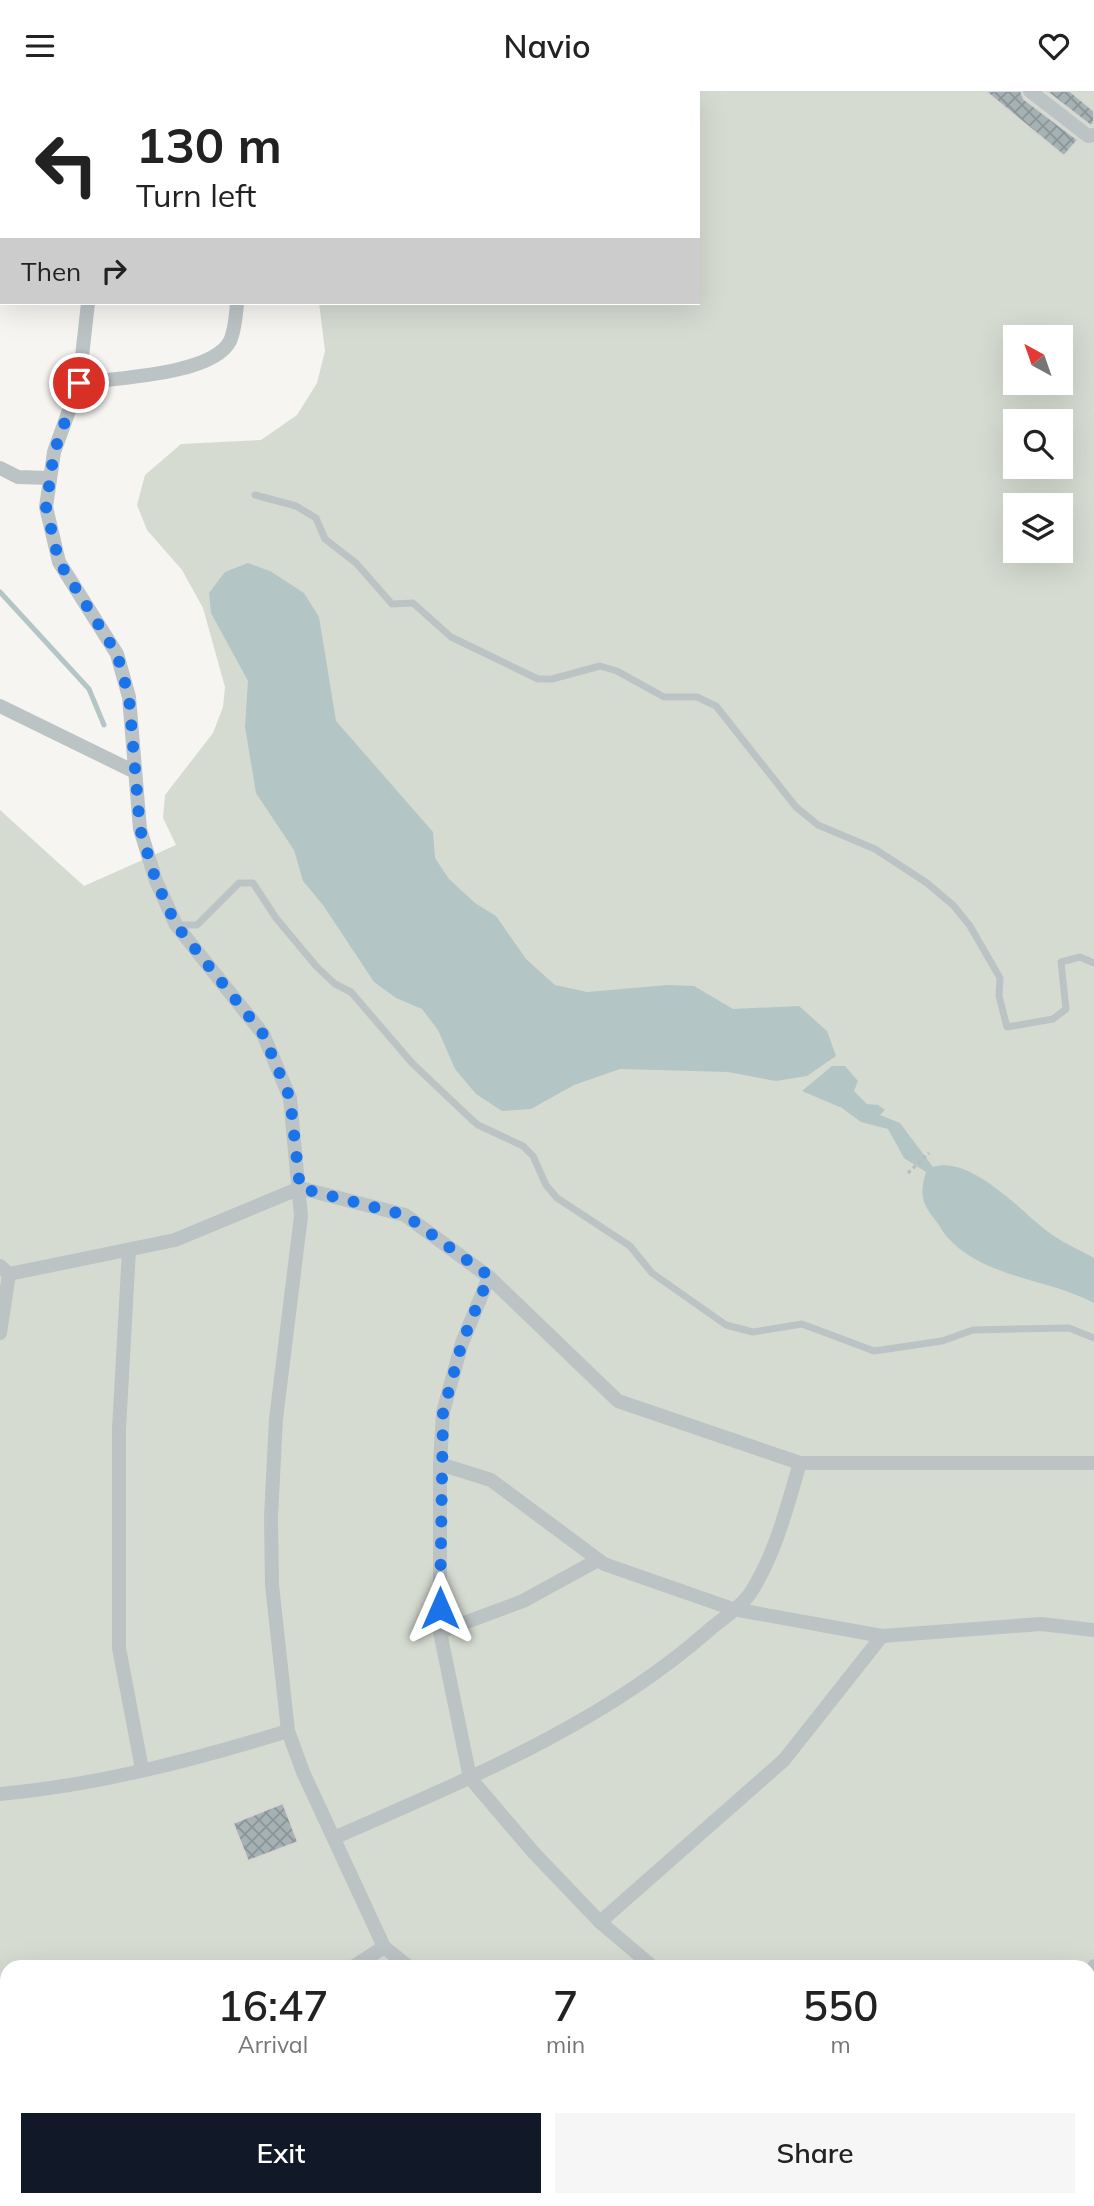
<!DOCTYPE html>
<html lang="en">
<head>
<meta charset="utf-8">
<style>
  :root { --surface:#fff; --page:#f6f6f6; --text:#222; --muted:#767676; --accent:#111827 }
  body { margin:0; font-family:Mulish,sans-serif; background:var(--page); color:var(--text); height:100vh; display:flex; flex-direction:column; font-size:26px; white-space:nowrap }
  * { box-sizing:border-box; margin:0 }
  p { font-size:23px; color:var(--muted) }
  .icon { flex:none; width:38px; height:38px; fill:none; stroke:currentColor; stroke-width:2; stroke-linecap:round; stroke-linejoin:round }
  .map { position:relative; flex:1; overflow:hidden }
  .details { position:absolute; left:0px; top:1869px; width:1096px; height:247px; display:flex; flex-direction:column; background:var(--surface); border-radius:21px 21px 0 0; box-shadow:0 7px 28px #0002 }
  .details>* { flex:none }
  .top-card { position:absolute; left:0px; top:0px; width:700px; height:214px; box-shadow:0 7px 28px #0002; background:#fff; color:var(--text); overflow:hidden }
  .needle { width:46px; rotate:320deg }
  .fabs { position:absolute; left:1003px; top:234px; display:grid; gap:14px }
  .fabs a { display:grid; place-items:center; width:70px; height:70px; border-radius:0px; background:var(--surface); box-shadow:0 7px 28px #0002; font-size:35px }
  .pin { position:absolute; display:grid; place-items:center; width:60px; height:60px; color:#fff; margin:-30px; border:4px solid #fff; border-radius:50%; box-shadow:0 2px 7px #0007 }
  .me { position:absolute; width:77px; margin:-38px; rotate:0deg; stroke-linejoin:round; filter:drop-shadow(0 0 5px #0008) }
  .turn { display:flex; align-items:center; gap:24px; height:147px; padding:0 21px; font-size:32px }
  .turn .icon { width:91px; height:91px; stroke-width:2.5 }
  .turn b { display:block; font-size:49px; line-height:60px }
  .then { display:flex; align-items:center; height:66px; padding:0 21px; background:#0003; gap:14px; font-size:26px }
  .eta { display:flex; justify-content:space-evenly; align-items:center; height:119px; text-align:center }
  .eta b { font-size:42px; font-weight:600; line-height:49px }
  .primary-button { display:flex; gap:14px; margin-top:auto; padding:14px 21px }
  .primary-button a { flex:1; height:80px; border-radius:0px; background:var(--accent); color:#fff; font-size:28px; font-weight:600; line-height:80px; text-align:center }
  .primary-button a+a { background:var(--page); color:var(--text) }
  header { display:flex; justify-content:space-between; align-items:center; height:91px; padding:0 21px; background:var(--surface); font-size:32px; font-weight:600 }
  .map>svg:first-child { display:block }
  .green { fill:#d6dbd1; fill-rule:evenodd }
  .water { fill:#b3c5c5 }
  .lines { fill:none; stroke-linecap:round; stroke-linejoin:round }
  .stream { stroke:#b3c5c5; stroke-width:5 }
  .building { fill:url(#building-cross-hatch); stroke:#d7d6d4; stroke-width:2 }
  .path { stroke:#b8bdbe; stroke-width:3.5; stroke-dasharray:3.5 3.5; stroke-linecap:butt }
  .service { stroke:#bcc3c5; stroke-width:7 }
  .minor { stroke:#bcc3c5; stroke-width:14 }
  .route { stroke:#1a73e8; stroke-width:12; stroke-dasharray:0 21.6 }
</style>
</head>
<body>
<header><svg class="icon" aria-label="menu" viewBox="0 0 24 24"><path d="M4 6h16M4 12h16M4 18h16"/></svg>Navio<svg class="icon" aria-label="heart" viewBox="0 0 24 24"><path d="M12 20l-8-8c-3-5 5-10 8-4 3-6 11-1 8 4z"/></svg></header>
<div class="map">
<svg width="1094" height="2115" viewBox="0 0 1094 2115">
  <defs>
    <pattern id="building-cross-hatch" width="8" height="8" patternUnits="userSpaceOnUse" patternTransform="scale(1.75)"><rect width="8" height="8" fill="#a5b1b3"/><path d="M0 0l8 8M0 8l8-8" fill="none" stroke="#8a9597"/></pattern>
  </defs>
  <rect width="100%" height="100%" fill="#f6f5f2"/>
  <path class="green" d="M 295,0 L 1094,0 L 1094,2115 L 0,2115 L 0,719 L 84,795 L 176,754 L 163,727 L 165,704 L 213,642 L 223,616 L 225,596 L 203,517 L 182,479 L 147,439 L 137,414 L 145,384 L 181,353 L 261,349 L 297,324 L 317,292 L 325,260 L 319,212 L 698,212 L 698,2 ZM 1015,247 L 1060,247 L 1060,292 L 1015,292 ZM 1015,331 L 1060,331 L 1060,376 L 1015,376 ZM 1015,415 L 1060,415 L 1060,460 L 1015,460 ZM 7,1876 L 1088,1876 L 1088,2109 L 7,2109 Z"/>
  <g class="water">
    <path d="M 248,472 L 270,480 L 304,502 L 319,526 L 336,630 L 433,741 L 435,767 L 449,788 L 475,812 L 496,825 L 526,868 L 555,894 L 587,901 L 668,894 L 694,895 L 733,918 L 799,915 L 827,940 L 836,965 L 807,985 L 776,990 L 728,981 L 620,978 L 574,994 L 531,1018 L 502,1020 L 476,1003 L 455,978 L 438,939 L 422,918 L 396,907 L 374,891 L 323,814 L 303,790 L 294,759 L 256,702 L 245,636 L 248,590 L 211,522 L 209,502 L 225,481 Z"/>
    <path d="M 832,975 L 845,975 L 858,990 L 854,1000 L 867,1013 L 878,1014 L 885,1019 L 880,1024 L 900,1032 L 933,1076 C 970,1064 1020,1119 1047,1140 C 1061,1151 1078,1158 1094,1167 L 1094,1212 C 1048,1187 986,1188 948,1147 C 943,1142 940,1135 936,1130 C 922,1112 919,1104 926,1081 L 904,1067 L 888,1038 L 861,1031 L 842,1017 L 802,1000 Z"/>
  </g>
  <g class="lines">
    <path class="stream" d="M 0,501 L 89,598 L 104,634"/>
  </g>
  <g class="building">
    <path d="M 985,0 L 1021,0 L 1024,8 L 1078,49 L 1064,65 Z"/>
    <path d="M 1046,0 L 1070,0 L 1094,20 L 1094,31 L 1091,35 Z"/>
    <path d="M 283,1712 L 298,1751 L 248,1770 L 233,1732 Z"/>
  </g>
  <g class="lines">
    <path class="path" d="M 908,1082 L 929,1062"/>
    <g class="service">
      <path d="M 255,404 L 296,415 L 316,427 L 325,448 L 356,472 L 392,513 L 413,512 L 451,546 L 538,588 L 552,588 L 600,575 L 617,580 L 664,606 L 697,606 L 716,615 L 796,716 L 818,734 L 875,758 L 927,792 L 954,815 L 970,835 L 1000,887 L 999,905 L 1007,936 L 1053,928 L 1066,918 L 1061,871 L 1080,866 L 1094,872"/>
      <path d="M 176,834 L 197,834 L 239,792 L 253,792 L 276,827 L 316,875 L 335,893 L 351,901 L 412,972 L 470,1027 L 478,1034 L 523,1055 L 533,1065 L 546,1094 L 557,1107 L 630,1155 L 652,1182 L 726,1234 L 753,1241 L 802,1233 L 874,1260 L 942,1250 L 973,1239 L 1069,1237 L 1094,1247"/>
    </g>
    <g class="minor">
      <path d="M 41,0 L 42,2"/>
      <path d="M 197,0 L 198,2"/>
      <path d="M 1030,0 L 1088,45 L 1094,44"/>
      <path d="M 88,212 L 79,292 L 54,361 L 46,416 L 59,471 L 117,563 L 129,606 L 140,738 L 156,790 L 176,834 L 263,943 L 290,1007 L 301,1125 L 276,1328 L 271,1426 L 272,1494 L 288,1640 L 303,1681 L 384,1856 L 409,1876"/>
      <path d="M 79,292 C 114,287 213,284 230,250 C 235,239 236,224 237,212"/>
      <path d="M 0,377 L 18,386 L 50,387"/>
      <path d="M 0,615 L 135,681"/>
      <path d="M 129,1159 L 119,1338 L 119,1557 L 142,1678"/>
      <path d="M 0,1175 L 9,1183 L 175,1149 L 300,1097 L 405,1124 L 489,1186 L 618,1310 L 800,1372 L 1094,1372"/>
      <path d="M 489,1186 L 462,1252 L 443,1321 L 440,1373 L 440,1541 L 470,1687 L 534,1762 L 600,1831 L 653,1876"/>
      <path d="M 0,1242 L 9,1183"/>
      <path d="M 440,1373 L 491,1389 L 604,1473 L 733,1518 L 882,1545 L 1041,1533 L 1094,1539"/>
      <path d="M 440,1541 L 523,1510 L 598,1469"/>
      <path d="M 0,1703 C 98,1694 194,1669 288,1640"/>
      <path d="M 336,1746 C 465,1689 600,1635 708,1540 C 721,1528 742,1516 751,1501 C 776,1462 787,1415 800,1372"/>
      <path d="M 600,1831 L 784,1669 L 882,1545"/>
      <path d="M 353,1876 L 384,1856"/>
      <path d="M 1088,1889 L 1094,1875"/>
      <path d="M 0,1924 L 7,1925"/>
      <path d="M 435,2109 L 443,2115"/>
      <path d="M 707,2109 L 714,2115"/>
      <path d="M 968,2109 L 977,2115"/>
      <path d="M 997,2115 L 1000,2109"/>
    </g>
  </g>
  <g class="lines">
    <path class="route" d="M 79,292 L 54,361 L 46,416 L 59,471 L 117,563 L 129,606 L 140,738 L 156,790 L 176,834 L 263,943 L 290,1007 L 300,1097 L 405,1124 L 489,1185 L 462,1252 L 443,1321 L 440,1517"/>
  </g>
</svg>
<div class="fabs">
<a><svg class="needle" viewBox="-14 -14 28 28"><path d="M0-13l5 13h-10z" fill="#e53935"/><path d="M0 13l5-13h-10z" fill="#767676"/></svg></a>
<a><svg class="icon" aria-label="search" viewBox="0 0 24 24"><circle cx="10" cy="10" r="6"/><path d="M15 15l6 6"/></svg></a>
<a><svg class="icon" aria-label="layers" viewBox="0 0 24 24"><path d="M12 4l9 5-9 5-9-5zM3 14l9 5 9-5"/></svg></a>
</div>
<div class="pin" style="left:79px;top:292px;background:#d93025"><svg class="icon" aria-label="arrive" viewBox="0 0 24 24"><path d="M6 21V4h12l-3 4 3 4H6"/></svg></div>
<svg class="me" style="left:440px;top:1517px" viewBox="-20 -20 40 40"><path d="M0-17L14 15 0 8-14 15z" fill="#1a73e8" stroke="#fff" stroke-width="4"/></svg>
<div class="top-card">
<div class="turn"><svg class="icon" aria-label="left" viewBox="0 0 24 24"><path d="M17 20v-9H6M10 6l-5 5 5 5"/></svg><div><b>130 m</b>Turn left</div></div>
<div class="then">Then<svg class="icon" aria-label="right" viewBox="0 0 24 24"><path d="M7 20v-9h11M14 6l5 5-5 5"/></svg></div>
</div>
<section class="details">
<div class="eta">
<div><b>16:47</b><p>Arrival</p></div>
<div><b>7</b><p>min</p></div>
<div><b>550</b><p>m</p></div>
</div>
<div class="primary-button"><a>Exit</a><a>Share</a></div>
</section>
</div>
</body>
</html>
